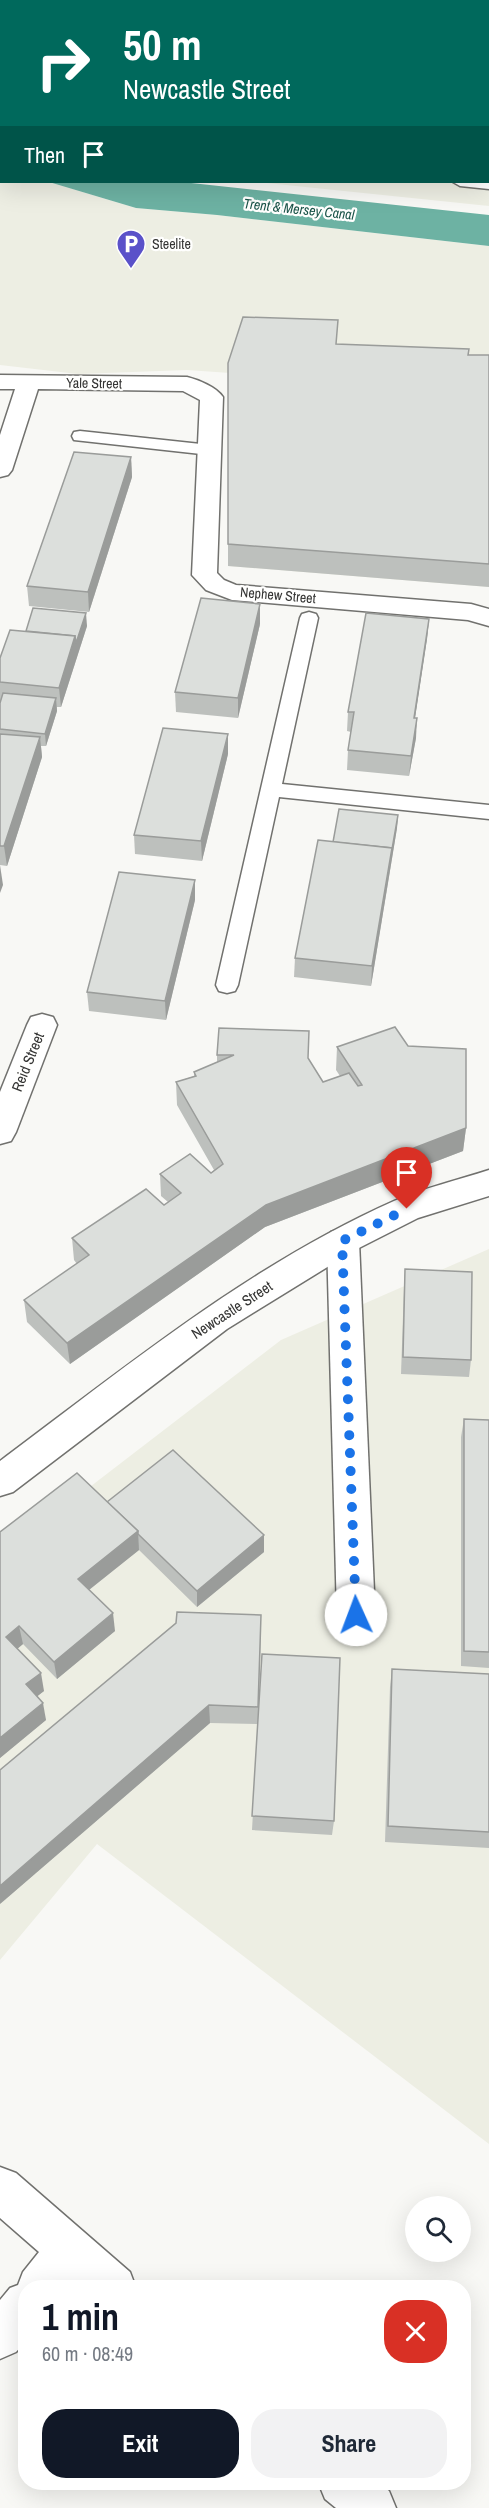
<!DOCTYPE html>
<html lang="en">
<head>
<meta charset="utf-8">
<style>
  :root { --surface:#fff; --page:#f2f2f3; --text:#1f2937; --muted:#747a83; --accent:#111827 }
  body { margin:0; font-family:"Archivo Narrow",sans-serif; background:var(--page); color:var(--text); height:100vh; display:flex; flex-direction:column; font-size:22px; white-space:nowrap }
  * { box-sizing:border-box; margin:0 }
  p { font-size:20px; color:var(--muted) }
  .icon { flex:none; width:33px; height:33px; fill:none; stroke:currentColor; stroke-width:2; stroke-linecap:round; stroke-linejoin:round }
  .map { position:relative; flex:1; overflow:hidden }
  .drawer { position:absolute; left:18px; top:2280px; width:453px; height:210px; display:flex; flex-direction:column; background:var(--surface); border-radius:24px; box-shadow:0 6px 24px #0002 }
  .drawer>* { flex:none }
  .hud { position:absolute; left:0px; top:0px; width:489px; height:183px; box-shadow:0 6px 24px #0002; background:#00695c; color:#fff; overflow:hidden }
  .fabs { position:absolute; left:405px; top:2196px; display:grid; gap:12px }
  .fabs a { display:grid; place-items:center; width:66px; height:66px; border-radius:50%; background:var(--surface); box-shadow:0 6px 24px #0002; font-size:30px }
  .pin { position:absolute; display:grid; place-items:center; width:51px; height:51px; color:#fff; margin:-62px -26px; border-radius:50% 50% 50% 0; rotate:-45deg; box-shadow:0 0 6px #0007 }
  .pin .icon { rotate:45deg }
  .me { position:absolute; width:66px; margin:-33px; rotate:358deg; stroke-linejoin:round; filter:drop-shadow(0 0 4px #0008) }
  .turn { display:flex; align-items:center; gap:21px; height:126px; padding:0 24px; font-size:27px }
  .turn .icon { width:78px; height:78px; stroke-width:2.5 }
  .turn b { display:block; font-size:42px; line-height:51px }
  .then { display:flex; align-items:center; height:57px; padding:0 24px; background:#0003; gap:12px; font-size:22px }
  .round { display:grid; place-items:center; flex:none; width:63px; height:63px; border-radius:24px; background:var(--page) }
  .overview { display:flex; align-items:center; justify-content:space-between; height:102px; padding:0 24px }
  h1 { font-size:36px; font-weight:800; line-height:45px; color:var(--accent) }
  .button { display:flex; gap:12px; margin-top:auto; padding:12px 24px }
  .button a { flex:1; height:69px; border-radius:24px; background:var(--accent); color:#fff; font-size:24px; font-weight:800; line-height:69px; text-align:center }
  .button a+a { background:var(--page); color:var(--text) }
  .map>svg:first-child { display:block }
  .built { fill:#edeee3 }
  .water { fill:#6db2a3 }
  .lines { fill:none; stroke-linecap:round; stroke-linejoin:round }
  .service-casing { stroke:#71716e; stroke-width:3 }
  .minor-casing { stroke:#71716e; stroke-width:3 }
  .secondary-casing { stroke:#71716e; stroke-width:3 }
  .service { fill:#fff; fill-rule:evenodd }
  .minor { fill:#fff; fill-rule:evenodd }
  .secondary { fill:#fff; fill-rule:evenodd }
  .wall { fill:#bdc0bd }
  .shaded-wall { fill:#9a9c9a }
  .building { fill:#dcdfdc; stroke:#9a9c9a; stroke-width:1.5 }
  .route { stroke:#1a73e8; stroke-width:10; stroke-dasharray:0 18 }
  .labels { text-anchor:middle; stroke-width:4.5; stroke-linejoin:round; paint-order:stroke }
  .far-water-label { font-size:14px; font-style:italic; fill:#195348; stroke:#fffffe }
  .far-poi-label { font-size:14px; fill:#343433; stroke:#fffffe; text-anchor:start }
  .far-street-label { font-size:14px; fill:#343433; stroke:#fffffe }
  .street-label { font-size:15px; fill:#343433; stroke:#fffffe }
</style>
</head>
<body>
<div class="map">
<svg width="489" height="2508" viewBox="0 0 489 2508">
  <rect width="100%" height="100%" fill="#f8f8f5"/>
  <g class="built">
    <path d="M 0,0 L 411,0 L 445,1 L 2,2 L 1,100 Z"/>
    <path d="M 488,2 L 489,206 L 257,182 L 488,182 Z"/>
    <path d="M 0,166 L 2,182 L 49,182 L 136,208 L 217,215 L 489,246 L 489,587 L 228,566 L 230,373 L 187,370 L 78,374 L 0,365 Z"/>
    <path d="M 489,1249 L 489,2144 L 97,1844 L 0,1960 L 0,1556 L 281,1340 Z"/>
  </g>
  <path class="water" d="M 49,182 L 182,182 L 489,215 L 489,246 L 217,215 L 136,208 Z"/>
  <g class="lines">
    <g class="service-casing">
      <g id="service">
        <path d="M 0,0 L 14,0 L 15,2 L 2,3 Z"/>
        <path d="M 489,181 L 489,189 L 460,186 L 453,182 Z"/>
        <path d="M 80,431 L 210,445 L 216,446 L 219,450 L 216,454 L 210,455 L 74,440 L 72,436 L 74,432 Z"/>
        <path d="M 309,612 L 316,614 L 318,618 L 282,784 L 489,805 L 489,819 L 279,797 L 238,985 L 235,991 L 227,993 L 219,991 L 216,985 L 300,618 L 302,614 Z"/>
      </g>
    </g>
    <g class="minor-casing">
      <g id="minor">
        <path d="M 0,375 L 187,377 C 199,380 216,387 223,397 L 217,573 L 224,580 L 236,585 L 471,604 L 489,609 L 489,626 L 468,620 L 232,600 L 206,590 L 192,575 L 200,400 L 183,391 L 38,389 L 12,470 L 8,475 L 0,477 L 0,435 L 15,389 L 0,389 Z"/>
        <path d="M 42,1014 L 53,1017 L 57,1025 L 16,1132 L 11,1141 L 0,1144 L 0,1092 L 27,1025 L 31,1017 Z"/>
        <path d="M 343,1228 L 355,1232 L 359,1241 L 375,1615 L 369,1627 L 356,1632 L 343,1627 L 337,1615 L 327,1241 L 331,1232 Z"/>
        <path d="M 0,2167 L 16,2173 L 130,2272 L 136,2288 L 79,2288 L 72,2282 L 68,2288 L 26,2288 L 26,2341 L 16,2352 L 0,2359 L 0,2300 L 10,2288 L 18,2285 L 23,2272 L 39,2252 L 0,2218 Z"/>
        <path d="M 318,2482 L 379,2482 L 389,2491 L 396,2508 L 336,2508 L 325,2499 Z"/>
      </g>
    </g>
    <g class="secondary-casing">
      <path id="secondary" d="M 489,1170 L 489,1196 L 418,1218 L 355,1250 L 227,1329 L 13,1492 L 0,1496 L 0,1461 C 126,1367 250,1265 394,1201 C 424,1188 458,1180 489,1170 Z"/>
    </g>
    <use href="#service" class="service"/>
    <use href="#minor" class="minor"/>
    <use href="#secondary" class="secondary"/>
  </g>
  <g class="wall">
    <path d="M 0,0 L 2,2 L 2,80 L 0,79 Z"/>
    <rect x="488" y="7" width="1" height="163"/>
    <path d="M 337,344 L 469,355 L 489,355 L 489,587 L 228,566 L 228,363 Z"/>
    <path d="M 131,457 L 132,477 L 89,612 L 29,606 L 27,586 Z"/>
    <path d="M 429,619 L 427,639 L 415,718 L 416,738 L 409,776 L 347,770 L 348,750 L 351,732 L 347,731 L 348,712 Z"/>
    <path d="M 260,624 L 238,718 L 176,712 L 175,692 Z"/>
    <path d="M 87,626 L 61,707 L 57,707 L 57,711 L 46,746 L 41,746 L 42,757 L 7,866 L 0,865 L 0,658 L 26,631 Z"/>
    <path d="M 228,754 L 202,861 L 135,854 L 134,835 Z"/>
    <path d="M 398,815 L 397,828 L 371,986 L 294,977 L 295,958 L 333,842 Z"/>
    <path d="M 195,900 L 166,1020 L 89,1011 L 87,992 Z"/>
    <path d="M 337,1047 L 466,1128 L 463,1151 L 265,1227 L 70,1364 L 27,1322 L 24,1300 L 77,1264 L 74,1260 L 72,1238 L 164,1205 L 168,1202 L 161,1196 L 160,1174 L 211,1173 L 214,1170 L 177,1105 L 176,1082 L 194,1076 L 194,1072 L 217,1062 L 217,1055 L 308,1058 L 323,1082 L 340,1076 L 336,1070 Z"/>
    <path d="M 405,1269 L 471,1360 L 469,1377 L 401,1374 L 404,1287 Z"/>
    <path d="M 464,1419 L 489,1420 L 489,1668 L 461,1666 L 461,1437 Z"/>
    <path d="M 107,1502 L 264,1535 L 264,1552 L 197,1607 L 139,1550 L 89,1590 L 115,1631 L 57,1679 L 23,1644 L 17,1649 L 44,1691 L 37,1696 L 46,1720 L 0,1758 L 0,1532 Z"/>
    <path d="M 261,1633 L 258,1724 L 334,1821 L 332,1835 L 252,1830 L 258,1724 L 210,1723 L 0,1904 Z"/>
    <path d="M 392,1669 L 489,1674 L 489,1848 L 385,1842 L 390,1687 Z"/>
  </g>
  <g class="shaded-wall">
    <path d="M 131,457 L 132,477 L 89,612 L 88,592 Z"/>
    <path d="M 260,604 L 260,624 L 238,718 L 238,698 Z"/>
    <path d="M 86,613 L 87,626 L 61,707 L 59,688 L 75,636 Z"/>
    <path d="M 429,619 L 427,639 L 412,738 L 414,718 Z"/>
    <path d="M 56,698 L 57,711 L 46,746 L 45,734 Z"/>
    <path d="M 417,718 L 416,738 L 409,776 L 411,756 Z"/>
    <path d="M 228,734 L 228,754 L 202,861 L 201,841 Z"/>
    <path d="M 40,737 L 42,757 L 7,866 L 4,846 Z"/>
    <path d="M 398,815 L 397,828 L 371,986 L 372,966 Z"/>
    <path d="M 0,865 L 3,885 L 0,893 Z"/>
    <path d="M 195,880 L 195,900 L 166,1020 L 165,1001 Z"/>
    <path d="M 466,1128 L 463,1151 L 265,1227 L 70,1364 L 67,1343 L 266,1205 Z"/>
    <path d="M 138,1531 L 139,1550 L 80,1597 L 78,1579 Z"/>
    <path d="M 264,1535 L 264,1552 L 197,1607 L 197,1591 Z"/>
    <path d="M 113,1613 L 115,1631 L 57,1679 L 54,1662 Z"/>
    <path d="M 19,1626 L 23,1644 L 10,1655 L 6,1637 Z"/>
    <path d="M 41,1673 L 44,1691 L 30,1702 L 26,1684 Z"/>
    <path d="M 43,1703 L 46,1720 L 0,1758 L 0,1738 Z"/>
    <path d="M 209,1705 L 210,1723 L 0,1904 L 0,1886 Z"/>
  </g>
  <g class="building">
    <path d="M 0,0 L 7,2 L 2,2 L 2,59 L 0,58 Z"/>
    <path d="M 102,0 L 292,0 L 292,2 L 101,2 Z"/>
    <path d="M 413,0 L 421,0 L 435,2 L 413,2 Z"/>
    <rect x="488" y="7" width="1" height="141"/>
    <path d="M 243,317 L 338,320 L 336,344 L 469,349 L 468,355 L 489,355 L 489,564 L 228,544 L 228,363 Z"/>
    <path d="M 74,452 L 131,457 L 88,592 L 27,586 Z"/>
    <path d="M 201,598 L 260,604 L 238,698 L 175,692 Z"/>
    <path d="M 33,608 L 86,613 L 76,643 L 75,636 L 26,631 Z"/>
    <path d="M 366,613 L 429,619 L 414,718 L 417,718 L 411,756 L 348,750 L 354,712 L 348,712 Z"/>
    <path d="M 10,630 L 75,636 L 59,688 L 0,682 L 0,658 Z"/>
    <path d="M 3,693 L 56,698 L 45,734 L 0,729 L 0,703 Z"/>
    <path d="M 163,728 L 228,734 L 201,841 L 134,835 Z"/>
    <path d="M 0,734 L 40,737 L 4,846 L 0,846 Z"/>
    <path d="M 339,809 L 398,815 L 391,855 L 392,848 L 333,842 Z"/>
    <path d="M 318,840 L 392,848 L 372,966 L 295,958 Z"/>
    <path d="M 119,872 L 195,880 L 165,1001 L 87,992 Z"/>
    <path d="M 395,1027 L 408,1046 L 466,1049 L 466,1128 L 266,1205 L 67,1343 L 24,1300 L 89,1255 L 72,1238 L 146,1189 L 164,1205 L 181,1193 L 160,1174 L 190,1154 L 211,1173 L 223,1164 L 176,1082 L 196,1076 L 194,1072 L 234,1055 L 217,1055 L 219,1028 L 309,1031 L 308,1058 L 323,1082 L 349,1073 L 358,1086 L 362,1085 L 337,1047 Z"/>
    <path d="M 405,1269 L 472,1272 L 471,1360 L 403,1357 Z"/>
    <path d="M 464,1419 L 489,1420 L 489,1652 L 464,1651 Z"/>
    <path d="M 173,1450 L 264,1535 L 197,1591 L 138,1534 L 138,1531 L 107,1502 Z"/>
    <path d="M 77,1473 L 138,1531 L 78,1579 L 113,1613 L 54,1662 L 19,1626 L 6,1637 L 41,1673 L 26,1684 L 43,1703 L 0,1738 L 0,1532 Z"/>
    <path d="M 177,1612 L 261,1615 L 258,1707 L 209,1705 L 0,1886 L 0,1770 L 176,1623 Z"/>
    <path d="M 262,1654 L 340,1658 L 334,1821 L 252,1816 Z"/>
    <path d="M 392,1669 L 489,1674 L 489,1832 L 388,1826 Z"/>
  </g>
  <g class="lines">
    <path class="route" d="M 356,1615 L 342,1241 L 407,1209"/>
  </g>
  <defs>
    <g id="parking-pin" transform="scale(1.5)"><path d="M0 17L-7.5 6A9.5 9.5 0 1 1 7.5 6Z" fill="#5a51c9" stroke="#fffffe"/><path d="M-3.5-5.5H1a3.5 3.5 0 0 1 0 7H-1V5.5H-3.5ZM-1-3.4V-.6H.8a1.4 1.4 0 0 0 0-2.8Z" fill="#fff"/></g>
  </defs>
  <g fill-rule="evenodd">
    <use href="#parking-pin" x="131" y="244"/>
  </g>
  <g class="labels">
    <g class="far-water-label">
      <text transform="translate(299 209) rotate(6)" y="5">Trent &amp; Mersey Canal</text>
    </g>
    <g class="far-poi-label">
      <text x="152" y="249">Steelite</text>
    </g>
    <g class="far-street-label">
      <text transform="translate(94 383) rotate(1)" y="5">Yale Street</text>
      <text transform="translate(278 595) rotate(5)" y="5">Nephew Street</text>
    </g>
    <g class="street-label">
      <text transform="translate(28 1062) rotate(-68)" y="5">Reid Street</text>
      <text transform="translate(232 1310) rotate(-33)" y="5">Newcastle Street</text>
    </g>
  </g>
</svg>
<div class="fabs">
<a><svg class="icon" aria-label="search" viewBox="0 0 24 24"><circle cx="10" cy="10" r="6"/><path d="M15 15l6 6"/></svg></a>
</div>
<div class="pin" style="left:407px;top:1209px;background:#d93025"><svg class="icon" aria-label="arrive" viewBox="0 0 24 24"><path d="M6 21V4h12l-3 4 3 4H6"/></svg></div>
<svg class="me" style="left:356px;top:1615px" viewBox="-20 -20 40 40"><circle r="19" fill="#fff"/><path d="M0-13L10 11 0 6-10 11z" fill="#1a73e8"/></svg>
<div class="hud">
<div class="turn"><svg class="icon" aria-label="right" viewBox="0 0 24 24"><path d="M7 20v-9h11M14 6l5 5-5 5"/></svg><div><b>50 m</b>Newcastle Street</div></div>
<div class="then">Then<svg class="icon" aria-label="arrive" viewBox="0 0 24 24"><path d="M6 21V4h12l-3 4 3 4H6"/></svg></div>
</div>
<section class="drawer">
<div class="overview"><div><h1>1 min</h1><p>60 m · 08:49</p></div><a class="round" style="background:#d93025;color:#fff"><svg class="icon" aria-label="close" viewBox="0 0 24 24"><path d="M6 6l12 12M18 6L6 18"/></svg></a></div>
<div class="button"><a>Exit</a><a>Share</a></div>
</section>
</div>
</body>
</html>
